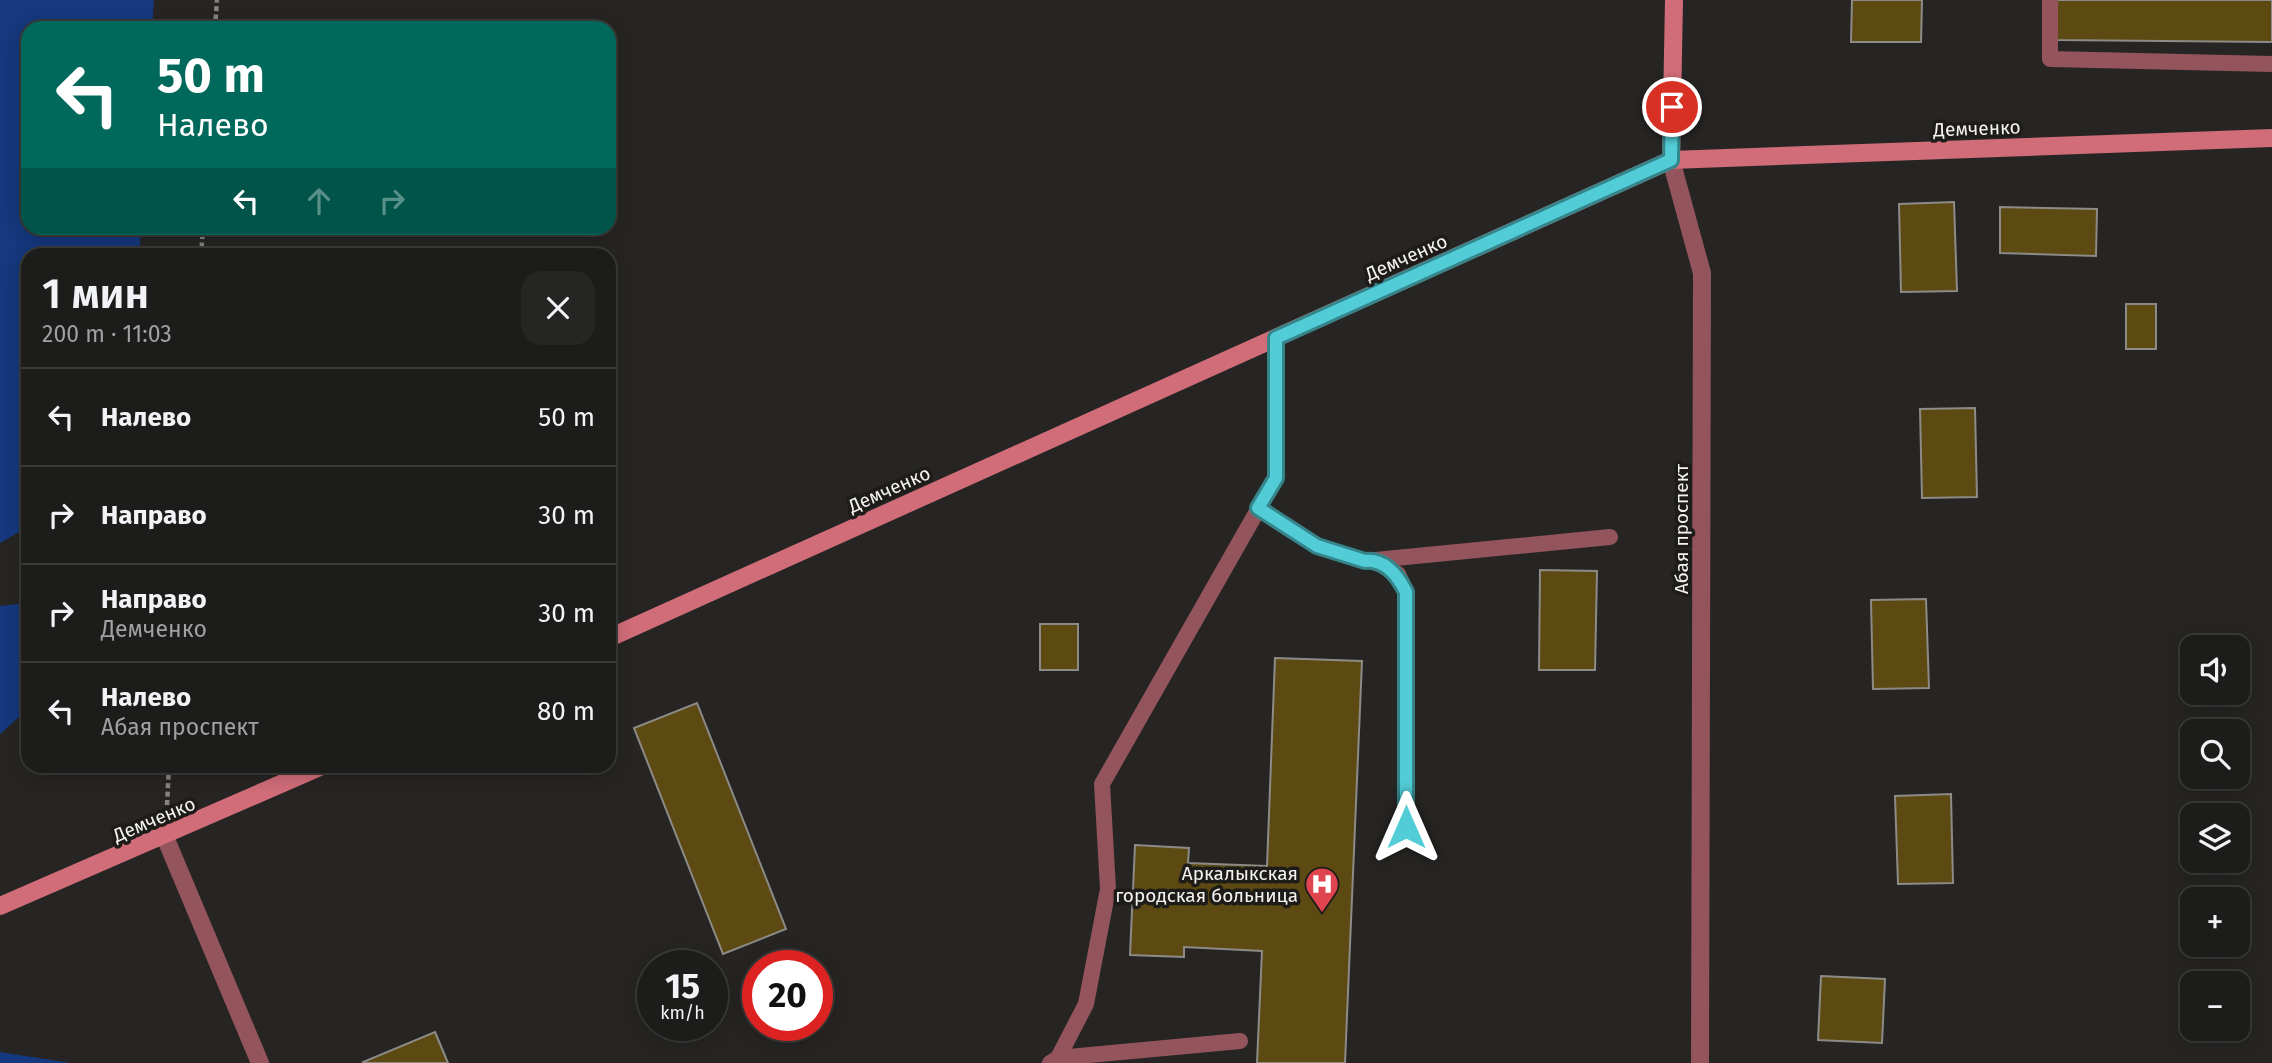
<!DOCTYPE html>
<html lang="ru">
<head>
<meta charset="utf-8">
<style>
  :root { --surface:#1c1c1a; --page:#252523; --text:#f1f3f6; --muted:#a0a1a2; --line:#3a3a39 }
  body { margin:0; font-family:"Fira Sans",sans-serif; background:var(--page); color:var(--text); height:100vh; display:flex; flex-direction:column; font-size:26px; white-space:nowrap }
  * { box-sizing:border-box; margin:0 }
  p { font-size:23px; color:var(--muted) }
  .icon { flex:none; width:38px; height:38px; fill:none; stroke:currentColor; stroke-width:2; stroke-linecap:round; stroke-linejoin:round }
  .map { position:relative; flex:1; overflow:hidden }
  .sheet { position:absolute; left:21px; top:248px; width:595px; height:525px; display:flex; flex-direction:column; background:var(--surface); border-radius:21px; box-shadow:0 4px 18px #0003,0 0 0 2px var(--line) }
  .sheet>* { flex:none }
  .top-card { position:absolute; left:21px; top:21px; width:595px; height:214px; border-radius:21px; box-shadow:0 4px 18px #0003,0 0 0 2px var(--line); background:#00695c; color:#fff; overflow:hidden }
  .tools { position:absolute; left:2180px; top:635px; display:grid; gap:14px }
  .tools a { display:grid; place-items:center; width:70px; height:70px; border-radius:14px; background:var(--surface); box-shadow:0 4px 18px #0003,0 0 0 2px var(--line); font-size:35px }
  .speed { position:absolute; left:637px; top:950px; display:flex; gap:14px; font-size:35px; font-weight:700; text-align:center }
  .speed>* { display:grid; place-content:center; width:91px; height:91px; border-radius:50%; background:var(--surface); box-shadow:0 4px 18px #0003,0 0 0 2px var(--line); line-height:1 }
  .speed small { font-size:18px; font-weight:400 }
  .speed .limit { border:10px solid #d22; background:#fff; color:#111 }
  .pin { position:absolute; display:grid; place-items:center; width:60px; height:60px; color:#fff; margin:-30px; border:4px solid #fff; border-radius:50%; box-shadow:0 2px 7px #0007 }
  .me { position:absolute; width:77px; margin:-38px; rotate:0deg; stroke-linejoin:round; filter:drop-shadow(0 0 5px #0008) }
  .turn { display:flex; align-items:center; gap:24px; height:147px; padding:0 21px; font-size:32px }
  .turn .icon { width:91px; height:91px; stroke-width:2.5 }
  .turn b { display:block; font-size:49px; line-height:60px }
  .lanes { display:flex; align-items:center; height:66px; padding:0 21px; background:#0003; justify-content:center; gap:35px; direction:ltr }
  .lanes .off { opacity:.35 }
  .round { display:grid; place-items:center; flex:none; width:74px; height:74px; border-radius:21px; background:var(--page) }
  .headline { display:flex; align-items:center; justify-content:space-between; height:119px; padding:0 21px }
  h1 { font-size:42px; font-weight:600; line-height:52px }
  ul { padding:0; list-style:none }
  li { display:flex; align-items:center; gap:21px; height:98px; padding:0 21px; border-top:2px solid var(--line) }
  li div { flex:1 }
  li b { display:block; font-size:26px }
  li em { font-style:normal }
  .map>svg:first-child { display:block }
  .water { fill:#15387e }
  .building { fill:#5c4a12; stroke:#8d8b88; stroke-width:2 }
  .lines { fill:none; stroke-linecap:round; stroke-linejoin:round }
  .path { stroke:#858482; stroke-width:4.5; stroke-dasharray:5 3.5; stroke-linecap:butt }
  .lane { stroke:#93545b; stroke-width:16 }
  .street { stroke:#93545b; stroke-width:18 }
  .secondary { stroke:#d06d79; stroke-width:18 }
  .route-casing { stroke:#35858b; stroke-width:18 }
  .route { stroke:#52ccd6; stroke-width:12 }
  .labels { text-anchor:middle; stroke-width:7; stroke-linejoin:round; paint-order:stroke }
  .street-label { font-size:19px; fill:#f4f3f1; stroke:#1d1c19 }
  .poi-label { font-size:19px; fill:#f4f3f1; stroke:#1d1c19; text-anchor:end }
</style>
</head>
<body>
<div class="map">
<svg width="2272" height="1063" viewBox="0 0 2272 1063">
  <rect width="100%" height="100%" fill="#262523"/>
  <g class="water">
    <path d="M 0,0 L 154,0 L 152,28 L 28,28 L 28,228 L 141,228 L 139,255 L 28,256 L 28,527 L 0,543 Z"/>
    <path d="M 28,603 L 28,709 L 0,734 L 0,606 Z"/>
    <path d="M 0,1052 L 71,1063 L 0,1063 Z"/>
  </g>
  <g class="building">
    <path d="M 1852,0 L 1922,0 L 1921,42 L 1851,42 Z"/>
    <path d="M 2055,0 L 2272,0 L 2272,42 L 2055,40 Z"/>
    <path d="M 1954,202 L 1957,291 L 1901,292 L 1899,204 Z"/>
    <path d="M 2000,207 L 2097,209 L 2096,256 L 2000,253 Z"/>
    <rect x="2126" y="304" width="30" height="45"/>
    <path d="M 1975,408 L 1977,497 L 1922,498 L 1920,409 Z"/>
    <path d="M 1540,570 L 1597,571 L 1595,670 L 1539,670 Z"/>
    <path d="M 1926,599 L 1929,688 L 1873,689 L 1871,600 Z"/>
    <rect x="1040" y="624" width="38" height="46"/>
    <path d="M 1275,658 L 1362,661 L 1345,1063 L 1257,1063 L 1262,951 L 1184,947 L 1184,957 L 1130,955 L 1135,845 L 1189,848 L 1188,863 L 1267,866 Z"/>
    <path d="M 697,703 L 786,929 L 723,954 L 634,728 Z"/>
    <path d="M 1951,794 L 1953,883 L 1898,884 L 1895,796 Z"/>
    <path d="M 1821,976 L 1885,979 L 1882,1043 L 1818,1040 Z"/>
    <path d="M 435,1032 L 448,1063 L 364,1063 L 363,1062 Z"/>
  </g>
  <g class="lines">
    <g class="path">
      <path d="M 215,28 L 217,0"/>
      <path d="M 201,256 L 203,228"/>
      <path d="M 167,805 L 169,766"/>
    </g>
    <g class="lane">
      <path d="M 2050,0 L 2050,59 L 2272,64"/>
      <path d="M 1258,508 L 1317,546 L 1365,561 L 1610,537"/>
      <path d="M 1372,560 L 1398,574 L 1406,592 L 1406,827"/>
      <path d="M 1058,1058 L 1240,1041"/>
      <path d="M 1050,1063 L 1058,1058 L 1086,1004 L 1108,889 L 1102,784 L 1276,478 L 1276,338"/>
    </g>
    <g class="street">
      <path d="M 1671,160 L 1702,273 L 1700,1063"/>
      <path d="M 165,837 L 260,1063"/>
    </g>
    <g class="secondary">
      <path d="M 1671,160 L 1674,0"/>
      <path d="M 609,638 L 1671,160 L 2272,138"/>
      <path d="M 0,906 L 322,766"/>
    </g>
  </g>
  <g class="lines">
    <g class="route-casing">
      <path id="route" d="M 1406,827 L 1406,592 C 1398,576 1385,559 1365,561 L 1317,546 L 1258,508 L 1276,478 L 1276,338 L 1671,160 L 1672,107"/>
    </g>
    <use href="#route" class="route"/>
  </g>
  <defs>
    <g id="hospital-pin" transform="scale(1.75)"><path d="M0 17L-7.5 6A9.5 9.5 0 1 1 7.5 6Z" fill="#e0444e" stroke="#1d1c19"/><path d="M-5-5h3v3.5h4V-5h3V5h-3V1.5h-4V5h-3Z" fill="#fff"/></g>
  </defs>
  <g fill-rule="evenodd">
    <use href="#hospital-pin" x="1322" y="884"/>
  </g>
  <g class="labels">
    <g class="street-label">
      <text transform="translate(1977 128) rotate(-2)" y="7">Демченко</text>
      <text transform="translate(1406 257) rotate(-24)" y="7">Демченко</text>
      <text transform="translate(889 489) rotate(-24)" y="7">Демченко</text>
      <text transform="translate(1681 529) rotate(-90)" y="7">Абая проспект</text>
      <text transform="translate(154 819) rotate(-23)" y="7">Демченко</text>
    </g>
    <g class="poi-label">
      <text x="1298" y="880">Аркалыкская<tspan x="1298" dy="22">городская больница</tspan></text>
    </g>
  </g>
</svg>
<div class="tools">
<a><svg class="icon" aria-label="sound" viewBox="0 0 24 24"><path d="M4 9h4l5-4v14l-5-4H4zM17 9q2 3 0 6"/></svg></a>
<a><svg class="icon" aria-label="search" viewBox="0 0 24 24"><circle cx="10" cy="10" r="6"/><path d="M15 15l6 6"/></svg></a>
<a><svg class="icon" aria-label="layers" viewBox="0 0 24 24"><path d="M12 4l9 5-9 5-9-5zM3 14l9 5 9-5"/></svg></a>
<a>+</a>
<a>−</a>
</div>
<div class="speed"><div>15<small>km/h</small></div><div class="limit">20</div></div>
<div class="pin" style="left:1672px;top:107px;background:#d93025"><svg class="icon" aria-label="arrive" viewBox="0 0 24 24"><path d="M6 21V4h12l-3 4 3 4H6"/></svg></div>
<svg class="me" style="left:1406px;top:827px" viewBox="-20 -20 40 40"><path d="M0-17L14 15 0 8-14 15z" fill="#52ccd6" stroke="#fff" stroke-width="4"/></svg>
<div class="top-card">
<div class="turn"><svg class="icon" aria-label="left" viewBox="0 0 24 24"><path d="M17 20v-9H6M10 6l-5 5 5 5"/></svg><div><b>50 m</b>Налево</div></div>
<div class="lanes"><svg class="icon" aria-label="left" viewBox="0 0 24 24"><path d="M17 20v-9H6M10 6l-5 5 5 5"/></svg><svg class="icon off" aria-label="ahead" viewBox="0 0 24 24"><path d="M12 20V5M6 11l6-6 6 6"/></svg><svg class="icon off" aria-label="right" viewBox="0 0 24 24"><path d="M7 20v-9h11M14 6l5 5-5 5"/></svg></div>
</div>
<section class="sheet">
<div class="headline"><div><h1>1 мин</h1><p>200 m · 11:03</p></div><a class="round"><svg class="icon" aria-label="close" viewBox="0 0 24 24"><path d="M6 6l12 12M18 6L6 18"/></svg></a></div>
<ul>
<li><svg class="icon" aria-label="left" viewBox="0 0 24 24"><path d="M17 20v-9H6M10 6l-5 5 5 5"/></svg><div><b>Налево</b></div><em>50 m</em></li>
<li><svg class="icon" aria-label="right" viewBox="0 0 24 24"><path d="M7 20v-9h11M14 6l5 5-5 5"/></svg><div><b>Направо</b></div><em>30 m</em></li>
<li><svg class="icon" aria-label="right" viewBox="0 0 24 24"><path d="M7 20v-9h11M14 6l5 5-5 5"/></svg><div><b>Направо</b><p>Демченко</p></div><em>30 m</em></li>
<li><svg class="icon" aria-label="left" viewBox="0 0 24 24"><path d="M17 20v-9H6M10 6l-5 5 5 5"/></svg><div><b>Налево</b><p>Абая проспект</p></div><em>80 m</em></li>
</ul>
</section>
</div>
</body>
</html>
